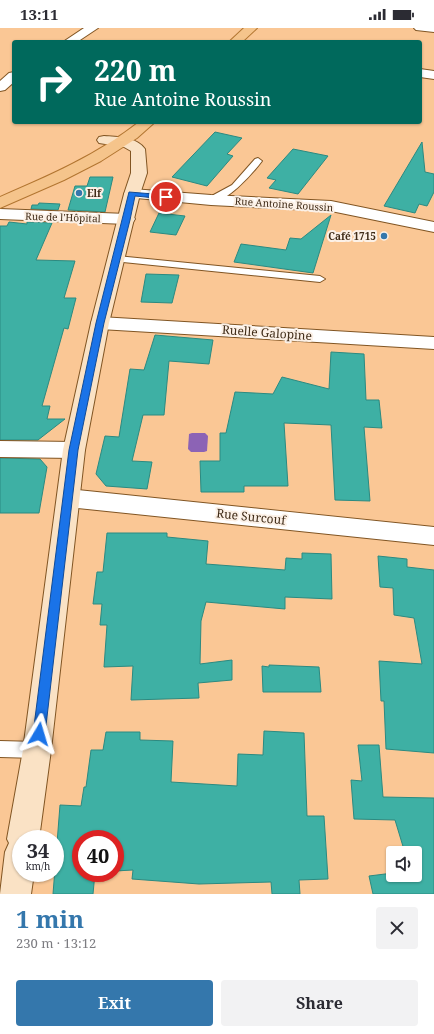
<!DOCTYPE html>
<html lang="en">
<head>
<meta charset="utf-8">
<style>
  :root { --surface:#fff; --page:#f2f2f3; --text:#2b2b33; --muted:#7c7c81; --accent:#3477ac }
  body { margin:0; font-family:"Noto Serif",serif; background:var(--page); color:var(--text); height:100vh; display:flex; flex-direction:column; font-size:15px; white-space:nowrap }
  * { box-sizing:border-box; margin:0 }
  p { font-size:13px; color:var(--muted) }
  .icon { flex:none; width:22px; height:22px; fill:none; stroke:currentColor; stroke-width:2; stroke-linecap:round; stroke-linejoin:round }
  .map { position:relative; height:866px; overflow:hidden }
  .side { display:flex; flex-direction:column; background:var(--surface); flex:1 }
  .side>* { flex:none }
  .banner { position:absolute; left:12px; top:12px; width:410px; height:84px; border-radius:4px; box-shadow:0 1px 3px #0004; background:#00695c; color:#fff; overflow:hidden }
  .tools { position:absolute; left:386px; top:818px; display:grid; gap:8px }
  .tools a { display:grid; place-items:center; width:36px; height:36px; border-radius:4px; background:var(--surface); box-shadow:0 1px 3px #0004; font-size:20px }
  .speed { position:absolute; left:12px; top:802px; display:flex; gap:8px; font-size:20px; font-weight:700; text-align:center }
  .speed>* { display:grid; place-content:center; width:52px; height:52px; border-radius:50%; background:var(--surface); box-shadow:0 1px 3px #0004; line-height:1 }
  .speed small { font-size:10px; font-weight:400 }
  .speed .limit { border:6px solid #d22; background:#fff; color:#111 }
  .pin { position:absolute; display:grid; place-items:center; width:34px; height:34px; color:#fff; margin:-17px; border:2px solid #fff; border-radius:50%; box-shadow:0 1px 4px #0007 }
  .me { position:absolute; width:44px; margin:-22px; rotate:7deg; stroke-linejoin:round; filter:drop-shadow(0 0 3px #0008) }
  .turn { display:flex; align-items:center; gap:14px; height:84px; padding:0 16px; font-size:18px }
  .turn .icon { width:52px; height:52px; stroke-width:2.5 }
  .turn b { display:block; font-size:28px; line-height:34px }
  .round { display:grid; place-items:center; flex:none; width:42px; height:42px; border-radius:4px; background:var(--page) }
  .overview { display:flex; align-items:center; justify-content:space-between; height:68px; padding:0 16px }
  h1 { font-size:24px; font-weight:700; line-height:30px; color:var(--accent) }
  .cta { display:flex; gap:8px; margin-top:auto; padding:8px 16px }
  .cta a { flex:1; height:46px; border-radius:4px; background:var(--accent); color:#fff; font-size:16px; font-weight:700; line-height:46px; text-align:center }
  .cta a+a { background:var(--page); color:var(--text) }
  .status { display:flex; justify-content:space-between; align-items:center; height:28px; padding:0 20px; background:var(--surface); direction:ltr }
  .status svg { height:11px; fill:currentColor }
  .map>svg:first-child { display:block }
  .water { fill:#8c63b5 }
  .building { fill:#3eb0a4; stroke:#2b8a81 }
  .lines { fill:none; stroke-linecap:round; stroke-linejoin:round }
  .lane-casing { stroke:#815523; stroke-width:2 }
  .street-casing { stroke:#815523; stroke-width:2 }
  .secondary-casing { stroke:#815523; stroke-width:2 }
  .primary-casing { stroke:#b27530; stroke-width:2 }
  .lane { fill:#fff; fill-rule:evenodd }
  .street { fill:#fff; fill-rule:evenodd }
  .secondary { fill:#fae2c5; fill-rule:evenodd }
  .primary { fill:#f5c48b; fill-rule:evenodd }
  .route { fill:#1a73e8; stroke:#114b97 }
  .poi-dot { fill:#3477ac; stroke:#fcf1e7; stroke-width:1.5 }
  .labels { text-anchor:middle; stroke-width:4; stroke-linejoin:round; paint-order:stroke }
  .far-poi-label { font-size:10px; font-weight:bold; fill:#402c18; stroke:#fcf1e7; text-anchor:start }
  .far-street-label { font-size:10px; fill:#402c18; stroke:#fcf1e7 }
  .street-label { font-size:12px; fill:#402c18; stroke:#fcf1e7 }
</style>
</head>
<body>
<div class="status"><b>13:11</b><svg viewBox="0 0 49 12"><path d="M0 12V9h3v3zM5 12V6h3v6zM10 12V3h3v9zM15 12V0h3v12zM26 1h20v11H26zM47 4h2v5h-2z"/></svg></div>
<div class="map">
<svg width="434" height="866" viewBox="0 0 434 866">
  <rect width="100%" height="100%" fill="#fac795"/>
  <path class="water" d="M 192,405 L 205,405 L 208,408 L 207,423 L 204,424 L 191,424 L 188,421 L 189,406 Z"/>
  <g class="building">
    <path d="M 215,104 L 242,110 L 227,126 L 233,128 L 207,158 L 172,149 Z"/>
    <path d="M 422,114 L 425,144 L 434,146 L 434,164 L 427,178 L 419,176 L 415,185 L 384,178 Z"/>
    <path d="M 293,121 L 328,128 L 298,166 L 269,160 L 276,152 L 267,150 Z"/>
    <path d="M 90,149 L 113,149 L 105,184 L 68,182 L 75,158 L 87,158 Z"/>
    <path d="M 39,175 L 60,176 L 58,182 L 31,181 L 32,177 L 38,177 Z"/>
    <path d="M 159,185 L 185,188 L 176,207 L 150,204 Z"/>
    <path d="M 331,187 L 313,245 L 234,234 L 241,216 L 286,222 L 290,210 L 301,211 Z"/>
    <path d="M 9,194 L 27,196 L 27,194 L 52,195 L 36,232 L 75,233 L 64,270 L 76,270 L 68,301 L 64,300 L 42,378 L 50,378 L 47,391 L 65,391 L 38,412 L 0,412 L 0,198 L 7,198 Z"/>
    <path d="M 146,246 L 179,247 L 172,275 L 141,274 Z"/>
    <path d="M 155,307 L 213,312 L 209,336 L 169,333 L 164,387 L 143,387 L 132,433 L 152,434 L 147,461 L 106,458 L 96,446 L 105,408 L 119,409 L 130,341 L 144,342 Z"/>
    <path d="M 331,324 L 364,326 L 366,372 L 379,372 L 382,400 L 364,399 L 370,473 L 335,472 L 331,397 L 284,395 L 288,458 L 244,458 L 244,464 L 201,464 L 200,433 L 220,433 L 220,405 L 226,405 L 235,364 L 273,366 L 282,349 L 329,361 Z"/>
    <path d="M 0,430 L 40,431 L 47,439 L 39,485 L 0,485 Z"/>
    <path d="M 107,505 L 167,505 L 167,509 L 208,513 L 206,536 L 285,542 L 286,530 L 302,531 L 302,525 L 331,526 L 332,571 L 285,569 L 285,581 L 206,574 L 201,593 L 200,636 L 232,632 L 232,652 L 198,655 L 199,670 L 131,672 L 133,638 L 104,639 L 107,597 L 100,597 L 102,576 L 93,576 L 97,544 L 103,544 Z"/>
    <path d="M 378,528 L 407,531 L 407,539 L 434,542 L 434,725 L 386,721 L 384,673 L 381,673 L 379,633 L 422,636 L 414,590 L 394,587 L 393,560 L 380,559 Z"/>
    <path d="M 269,637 L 319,639 L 321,664 L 263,664 L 262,638 L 269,639 Z"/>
    <path d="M 264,703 L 304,705 L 307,788 L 324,788 L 328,851 L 299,852 L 300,866 L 272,866 L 271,854 L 199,856 L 132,851 L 133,842 L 115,843 L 115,811 L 81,811 L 81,845 L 95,845 L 93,866 L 53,866 L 60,777 L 81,778 L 84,759 L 86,759 L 91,722 L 103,722 L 106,704 L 140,704 L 140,712 L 173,713 L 171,754 L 237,758 L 238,726 L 263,727 Z"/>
    <path d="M 358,717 L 379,717 L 383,769 L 434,770 L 434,866 L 373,866 L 369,848 L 393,845 L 393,847 L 415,847 L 415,825 L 405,825 L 395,792 L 354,791 L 351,752 L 362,753 Z"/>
  </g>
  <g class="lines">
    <g class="lane-casing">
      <g id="lane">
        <path d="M 258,130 L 262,133 C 253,145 224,178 208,174 L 206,172 L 208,170 L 232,157 L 255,131 Z"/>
        <path d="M 117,228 L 320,248 L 325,251 L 320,254 L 113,233 L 112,231 Z"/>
        <path d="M 0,713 L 37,714 L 43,716 L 46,722 L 43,728 L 37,730 L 0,729 Z"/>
      </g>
    </g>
    <g class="street-casing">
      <g id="street">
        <path d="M 84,0 L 98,0 L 77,14 L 63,14 Z"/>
        <path d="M 414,0 L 434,0 L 434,4 L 416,2 Z"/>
        <path d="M 420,41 L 434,43 L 434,51 L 420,49 Z"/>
        <path d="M 14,44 L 14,54 L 5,62 L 0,63 L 0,53 L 9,45 Z"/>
        <path d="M 132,161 L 211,167 L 331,173 L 434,194 L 434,204 L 331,183 L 211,177 L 126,169 L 124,166 L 126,163 Z"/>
        <path d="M 0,181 L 127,186 L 133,188 L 135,191 L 133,194 L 127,196 L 0,191 Z"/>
        <path d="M 100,289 L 434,309 L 434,321 L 100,301 L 93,299 L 91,295 L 93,291 Z"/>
        <path d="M 0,413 L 74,414 L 82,417 L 85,422 L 82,427 L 74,430 L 0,429 Z"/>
        <path d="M 68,461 L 434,499 L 434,517 L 68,479 L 60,476 L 57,470 L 60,464 Z"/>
      </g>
    </g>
    <g class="secondary-casing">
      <path id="secondary" d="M 104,108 C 117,109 137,109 145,121 L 147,145 L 140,166 L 109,295 L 85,422 L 51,722 L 39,811 L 21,811 L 21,845 L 34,845 L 31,866 L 0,866 L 5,824 L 9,815 L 7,811 L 23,722 L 63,422 L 91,295 L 124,166 L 131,145 L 131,123 L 124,119 L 99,115 L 97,112 L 99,109 Z"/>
    </g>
    <g class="primary-casing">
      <g id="primary">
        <path d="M 244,0 L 257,0 L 242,14 L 229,14 Z"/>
        <path d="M 139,94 L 155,94 L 137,110 L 101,133 L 64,152 L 0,180 L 0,169 C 49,148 97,127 139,94 Z"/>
      </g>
    </g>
    <use href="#lane" class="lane"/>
    <use href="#street" class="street"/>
    <use href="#secondary" class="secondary"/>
    <use href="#primary" class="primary"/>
  </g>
  <path class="route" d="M 129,164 L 166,167 L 169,169 L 166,171 L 135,168 L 130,192 L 104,295 L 78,422 L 45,706 L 43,710 L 39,711 L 35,710 L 33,706 L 69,422 L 96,295 Z"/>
  <g class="poi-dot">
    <circle cx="79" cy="165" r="4"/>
    <circle cx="384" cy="208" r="4"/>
  </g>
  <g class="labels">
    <g class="far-poi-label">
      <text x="87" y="169">Elf</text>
      <text x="376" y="212" text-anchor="end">Café 1715</text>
    </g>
    <g class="far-street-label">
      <text transform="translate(284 176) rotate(4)" y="4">Rue Antoine Roussin</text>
      <text transform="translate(63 189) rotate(2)" y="4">Rue de l'Hôpital</text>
    </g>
    <g class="street-label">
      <text transform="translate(267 305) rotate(4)" y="4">Ruelle Galopine</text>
      <text transform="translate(251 489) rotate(6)" y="4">Rue Surcouf</text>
    </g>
  </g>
</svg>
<div class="tools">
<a><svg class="icon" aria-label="sound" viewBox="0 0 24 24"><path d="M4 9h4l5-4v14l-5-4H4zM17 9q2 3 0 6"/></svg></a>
</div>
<div class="speed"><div>34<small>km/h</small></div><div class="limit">40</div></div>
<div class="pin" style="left:166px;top:169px;background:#d93025"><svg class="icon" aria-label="arrive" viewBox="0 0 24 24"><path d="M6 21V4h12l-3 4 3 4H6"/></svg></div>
<svg class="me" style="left:39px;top:706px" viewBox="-20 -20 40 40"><path d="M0-17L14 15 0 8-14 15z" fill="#1a73e8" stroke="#fff" stroke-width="4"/></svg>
<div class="banner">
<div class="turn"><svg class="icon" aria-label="right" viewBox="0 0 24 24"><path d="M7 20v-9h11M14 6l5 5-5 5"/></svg><div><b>220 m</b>Rue Antoine Roussin</div></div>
</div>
</div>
<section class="side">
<div class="overview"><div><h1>1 min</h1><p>230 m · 13:12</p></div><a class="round"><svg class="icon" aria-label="close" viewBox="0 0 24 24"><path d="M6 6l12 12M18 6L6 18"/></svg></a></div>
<div class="cta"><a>Exit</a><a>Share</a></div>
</section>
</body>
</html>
